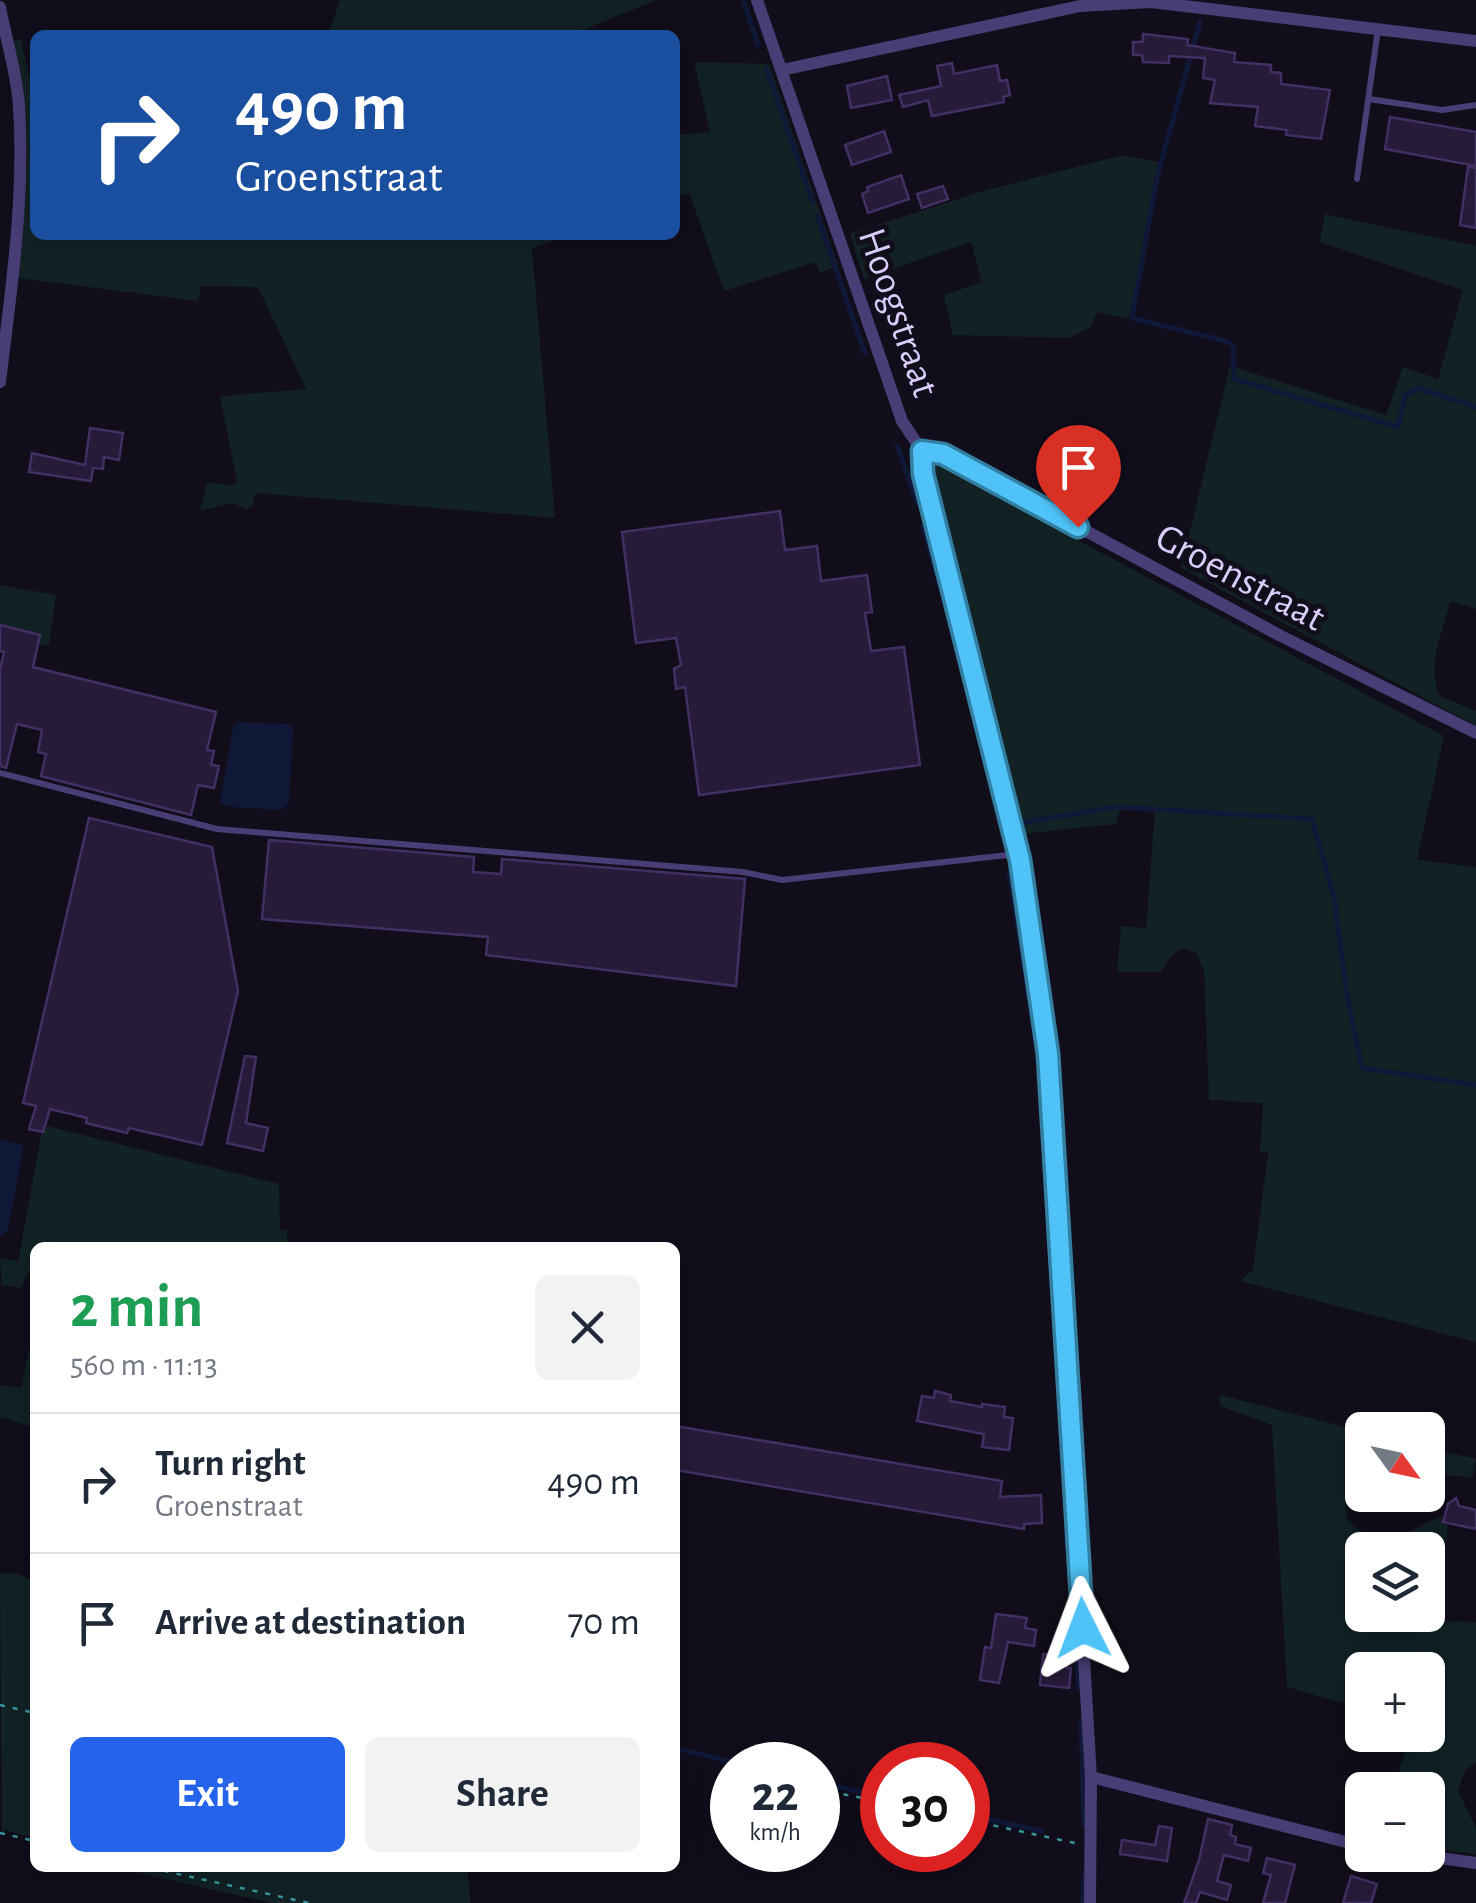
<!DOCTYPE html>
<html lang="en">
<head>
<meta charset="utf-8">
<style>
  :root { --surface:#fff; --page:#f2f2f3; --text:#1f2937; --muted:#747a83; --line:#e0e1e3; --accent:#2563eb }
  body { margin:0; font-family:"Alegreya Sans",sans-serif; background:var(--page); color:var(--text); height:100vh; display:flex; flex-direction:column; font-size:38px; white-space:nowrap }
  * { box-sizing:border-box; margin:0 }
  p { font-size:32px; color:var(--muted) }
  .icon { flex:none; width:55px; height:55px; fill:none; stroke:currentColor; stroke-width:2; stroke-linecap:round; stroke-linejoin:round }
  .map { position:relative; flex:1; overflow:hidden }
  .side { position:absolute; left:30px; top:1242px; width:650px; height:630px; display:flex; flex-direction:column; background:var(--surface); border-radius:15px; box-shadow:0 5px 25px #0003 }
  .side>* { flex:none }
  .hud { position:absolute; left:30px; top:30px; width:650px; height:210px; border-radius:15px; box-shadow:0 5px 25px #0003; background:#1a4fa0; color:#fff; overflow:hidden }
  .needle { width:65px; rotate:123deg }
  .controls { position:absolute; left:1345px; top:1412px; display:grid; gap:20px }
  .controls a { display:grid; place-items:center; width:100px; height:100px; border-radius:15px; background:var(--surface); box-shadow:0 5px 25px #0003; font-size:50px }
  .speed { position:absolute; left:710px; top:1742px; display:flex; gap:20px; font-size:50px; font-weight:700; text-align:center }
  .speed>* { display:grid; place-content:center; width:130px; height:130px; border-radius:50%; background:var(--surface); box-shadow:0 5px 25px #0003; line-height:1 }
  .speed small { font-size:25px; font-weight:400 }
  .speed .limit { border:15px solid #d22; background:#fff; color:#111 }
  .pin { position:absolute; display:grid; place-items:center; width:85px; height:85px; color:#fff; margin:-102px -42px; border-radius:50% 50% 50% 0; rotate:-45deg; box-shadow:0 0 10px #0007 }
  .pin .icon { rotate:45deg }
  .me { position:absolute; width:110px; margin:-55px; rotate:357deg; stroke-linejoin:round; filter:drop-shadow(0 0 8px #0008) }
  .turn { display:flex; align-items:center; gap:35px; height:210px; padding:0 40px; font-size:45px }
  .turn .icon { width:130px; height:130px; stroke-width:2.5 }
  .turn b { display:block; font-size:70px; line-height:85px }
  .round { display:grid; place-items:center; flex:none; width:105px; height:105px; border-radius:15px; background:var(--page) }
  .summary { display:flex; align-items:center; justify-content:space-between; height:170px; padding:0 40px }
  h1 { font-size:60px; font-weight:600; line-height:75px; color:#1e9e55 }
  .button { display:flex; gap:20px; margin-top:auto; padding:20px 40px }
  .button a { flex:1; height:115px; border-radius:15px; background:var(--accent); color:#fff; font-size:40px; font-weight:600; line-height:115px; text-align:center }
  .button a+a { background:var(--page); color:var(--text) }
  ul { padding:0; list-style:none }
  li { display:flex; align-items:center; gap:30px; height:140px; padding:0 40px; border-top:2px solid var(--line) }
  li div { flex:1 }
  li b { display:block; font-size:38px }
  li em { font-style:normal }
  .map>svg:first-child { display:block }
  .green { fill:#112124 }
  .water { fill:#0f1837 }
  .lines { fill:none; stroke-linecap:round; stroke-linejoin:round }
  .stream { stroke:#0f1837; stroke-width:5 }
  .building { fill:#261b39; stroke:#422f63; stroke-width:2.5 }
  .path { stroke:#3997a0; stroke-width:2.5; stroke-dasharray:5 8; stroke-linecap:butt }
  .lane { stroke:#483d75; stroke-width:6 }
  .street { stroke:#483d75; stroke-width:12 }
  .route-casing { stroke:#337fa1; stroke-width:25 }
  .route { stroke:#4fc3f7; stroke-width:18 }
  .labels { text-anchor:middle; stroke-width:10; stroke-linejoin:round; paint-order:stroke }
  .street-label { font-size:40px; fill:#d8ccf9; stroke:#110d1b }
</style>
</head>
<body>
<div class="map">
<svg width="1476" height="1903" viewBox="0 0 1476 1903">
  <rect width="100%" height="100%" fill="#110d1b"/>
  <g class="green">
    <path d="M 340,0 L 657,0 L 570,35 L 328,35 Z"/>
    <path d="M 21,39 L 29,77 L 35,78 L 35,235 L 568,235 L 532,248 L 555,518 L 256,493 L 252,507 L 246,509 L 233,503 L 200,511 L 207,482 L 233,486 L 237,480 L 220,396 L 306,389 L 258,287 L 201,286 L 198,301 L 17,278 L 27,162 L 22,94 L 12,41 Z"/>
    <path d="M 694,62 L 769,64 L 838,265 L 820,273 L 815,262 L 724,291 L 689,193 L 675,197 L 675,135 L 710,132 Z"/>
    <path d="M 1123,155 L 1158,162 L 1129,319 L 1098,312 L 1090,327 L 1070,338 L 953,335 L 944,295 L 982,282 L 971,242 L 864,279 L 850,234 L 983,191 Z"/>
    <path d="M 1325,214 L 1476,246 L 1476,609 L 1450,601 C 1443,633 1426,664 1440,696 L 1476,711 L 1476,726 L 1181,568 L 1230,366 L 1386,415 L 1403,367 L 1438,379 L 1463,290 L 1320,242 Z"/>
    <path d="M 932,462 L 1444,736 L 1417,860 L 1476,867 L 1476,1342 L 1240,1281 L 1253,1270 L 1268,1152 L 1260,1152 L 1263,1103 L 1209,1100 L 1204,970 L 1196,953 L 1183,948 L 1173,954 L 1161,972 L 1117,972 L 1121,926 L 1146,928 L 1155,809 L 1121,807 L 1116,824 L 1022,834 L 927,465 Z"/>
    <path d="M 0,585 L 56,595 L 49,646 L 0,636 Z"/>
    <path d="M 43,1125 L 279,1184 L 280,1230 L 287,1230 L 287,1247 L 35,1248 L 35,1275 L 30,1269 L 21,1288 L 2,1285 L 0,1258 L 18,1261 Z"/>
    <path d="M 35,1325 L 35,1428 L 0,1417 L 0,1385 L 21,1387 Z"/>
    <path d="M 1220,1395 L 1362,1431 L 1362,1470 C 1347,1486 1345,1496 1347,1519 L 1365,1536 L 1409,1532 L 1441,1516 L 1448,1526 L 1441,1568 L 1428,1567 L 1428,1550 L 1362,1550 L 1362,1615 L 1391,1615 L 1391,1620 L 1476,1622 L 1476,1762 L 1465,1771 L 1458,1791 L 1476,1828 L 1476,1854 L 1428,1848 L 1428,1790 L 1393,1790 L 1410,1735 L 1428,1735 L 1428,1670 L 1362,1670 L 1362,1709 L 1287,1687 L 1272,1425 L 1220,1406 Z"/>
    <path d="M 1428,1447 L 1476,1459 L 1472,1478 L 1428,1473 Z"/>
    <path d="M 16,1573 L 35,1582 L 35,1838 L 4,1830 L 2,1839 L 0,1574 Z"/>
    <path d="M 117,1868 L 467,1868 L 471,1903 L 272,1903 Z"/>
  </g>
  <g class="water">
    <path d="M 238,722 L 287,724 L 293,728 L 289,803 L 282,810 L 230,807 L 220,803 L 233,728 Z"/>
    <path d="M 0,1139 L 22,1145 L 23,1149 L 8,1230 L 3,1235 L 0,1235 Z"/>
  </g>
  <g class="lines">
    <g class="stream">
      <path d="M 743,0 L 758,45"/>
      <path d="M 1200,22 L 1157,177 L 1132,318 L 1226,341 L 1233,346 L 1234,379 L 1398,427 L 1405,396 L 1418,388 L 1476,407"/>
      <path d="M 766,68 L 813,203"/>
      <path d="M 817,215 L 865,353"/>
      <path d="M 897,445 L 917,503"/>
      <path d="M 923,526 L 941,590"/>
      <path d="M 952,629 L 1006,838"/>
      <path d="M 1026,822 L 1116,807 L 1312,819 L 1334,897 L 1347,995 L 1362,1068 L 1476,1085"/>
      <path d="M 1009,872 L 1037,1049"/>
      <path d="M 1039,1075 L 1044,1150"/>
      <path d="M 1046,1170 L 1054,1290"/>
      <path d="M 1055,1310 L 1063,1415"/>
      <path d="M 1063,1428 L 1066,1479"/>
      <path d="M 1067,1495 L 1067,1542"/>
      <path d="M 1069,1560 L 1074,1620"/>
      <path d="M 1075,1633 L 1079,1688"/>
      <path d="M 1081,1722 L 1084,1826"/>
      <path d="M 675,1748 L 744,1765"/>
      <path d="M 818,1783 L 882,1796"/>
      <path d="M 968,1815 L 1043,1831"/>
      <path d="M 1083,1903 L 1084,1876"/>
    </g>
  </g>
  <g class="building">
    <path d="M 1143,34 L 1188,39 L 1187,45 L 1235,53 L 1234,62 L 1271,65 L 1271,72 L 1281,73 L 1281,84 L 1330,90 L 1321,139 L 1286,135 L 1287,130 L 1255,126 L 1258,107 L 1210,103 L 1215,80 L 1203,78 L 1205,58 L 1169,56 L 1169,63 L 1143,62 L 1142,55 L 1133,55 L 1133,42 L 1143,42 Z"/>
    <path d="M 952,63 L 954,74 L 997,65 L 1000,81 L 1007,80 L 1010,95 L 1003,97 L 1004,102 L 932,116 L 928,100 L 903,107 L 899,95 L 941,86 L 937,66 Z"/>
    <path d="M 887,76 L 892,100 L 851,108 L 847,86 Z"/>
    <path d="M 1390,117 L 1476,132 L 1476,166 L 1385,149 Z"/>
    <path d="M 884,131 L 891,152 L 852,165 L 845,145 Z"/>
    <path d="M 1468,167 L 1476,168 L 1476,228 L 1460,225 Z"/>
    <path d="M 901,175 L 909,199 L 868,213 L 862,194 L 868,191 L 867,187 Z"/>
    <path d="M 943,186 L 948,199 L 922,208 L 917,194 Z"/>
    <path d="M 90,428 L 123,433 L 119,460 L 104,457 L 103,469 L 93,468 L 91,481 L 29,472 L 32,453 L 85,465 Z"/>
    <path d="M 780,511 L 785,550 L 817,546 L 821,581 L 867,575 L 872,612 L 865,613 L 871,651 L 904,647 L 920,765 L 699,795 L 685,687 L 676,689 L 674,669 L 681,665 L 676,638 L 636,643 L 622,532 Z"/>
    <path d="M 0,625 L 40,635 L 33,667 L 216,712 L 207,750 L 214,751 L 211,765 L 219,766 L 214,788 L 198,785 L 191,815 L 41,776 L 46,754 L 38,752 L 42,730 L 17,724 L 6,768 L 0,766 L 0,670 L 4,652 L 0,651 Z"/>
    <path d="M 89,818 L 212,847 L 238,991 L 202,1145 L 129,1128 L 127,1133 L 86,1123 L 87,1118 L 50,1109 L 43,1132 L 29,1129 L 36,1106 L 23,1103 Z"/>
    <path d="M 269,840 L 474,857 L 473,872 L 501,874 L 502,859 L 745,879 L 736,986 L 486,955 L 488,937 L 262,919 Z"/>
    <path d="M 245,1056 L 256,1057 L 246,1123 L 268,1128 L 263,1151 L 227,1143 Z"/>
    <path d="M 935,1391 L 951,1395 L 950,1401 L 982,1407 L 982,1404 L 1005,1407 L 1004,1417 L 1013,1418 L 1009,1450 L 982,1447 L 984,1434 L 917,1421 L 922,1396 L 934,1398 Z"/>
    <path d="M 675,1426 L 1002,1481 L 1000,1497 L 1041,1495 L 1042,1523 L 1024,1524 L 1024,1529 L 675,1470 Z"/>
    <path d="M 1456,1498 L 1459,1506 L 1476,1510 L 1476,1529 L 1443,1522 L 1448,1504 Z"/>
    <path d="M 996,1614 L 1027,1618 L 1025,1628 L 1036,1630 L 1034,1646 L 1008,1642 L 999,1683 L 980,1680 L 985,1647 L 991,1648 Z"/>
    <path d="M 1043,1654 L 1069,1656 L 1067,1668 L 1071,1668 L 1069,1688 L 1040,1685 Z"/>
    <path d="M 1208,1819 L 1232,1825 L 1230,1835 L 1236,1837 L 1235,1844 L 1251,1848 L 1248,1861 L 1224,1855 L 1217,1881 L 1231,1885 L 1227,1900 L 1200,1892 L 1196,1903 L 1184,1903 L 1199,1860 Z"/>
    <path d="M 1159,1826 L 1172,1828 L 1167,1861 L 1120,1854 L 1122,1840 L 1155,1845 Z"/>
    <path d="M 1267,1858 L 1295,1865 L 1285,1903 L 1263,1903 L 1271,1875 L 1263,1873 Z"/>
    <path d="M 1351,1876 L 1377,1884 L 1371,1903 L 1343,1903 Z"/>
  </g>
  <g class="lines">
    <g class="path">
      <path d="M 0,1705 L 35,1713"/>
      <path d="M 725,1769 L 732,1771"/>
      <path d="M 818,1789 L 882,1802"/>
      <path d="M 968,1820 L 1075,1843"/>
      <path d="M 0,1833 L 35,1841"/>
      <path d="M 151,1868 L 309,1903"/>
    </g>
    <g class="lane">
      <path d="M 1369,99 L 1442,110 L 1476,105"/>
      <path d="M 1357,179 L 1378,29"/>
      <path d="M 0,773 L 217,829 L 743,872 L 782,880 L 1017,854"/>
    </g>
    <g class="street">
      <path d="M 757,0 L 902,421 L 922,451 L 923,475 L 1018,854 L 1048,1054 L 1091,1777 L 1090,1903"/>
      <path d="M 0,7 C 6,40 17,73 19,106 C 25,198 11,291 0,382"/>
      <path d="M 782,70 L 1080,6 L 1151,2 L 1476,41"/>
      <path d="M 922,451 L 943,454 L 1281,636 L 1476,733"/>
      <path d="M 1091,1777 L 1362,1846"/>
      <path d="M 1419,1855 L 1476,1863"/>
    </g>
  </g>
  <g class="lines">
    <g class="route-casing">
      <path id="route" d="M 1078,527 L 943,454 L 922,451 L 923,474 L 1020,860 L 1048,1054 L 1083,1628"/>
    </g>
    <use href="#route" class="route"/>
  </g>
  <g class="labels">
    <g class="street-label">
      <text transform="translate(900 312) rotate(71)" y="14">Hoogstraat</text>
      <text transform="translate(1241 576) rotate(28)" y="14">Groenstraat</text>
    </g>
  </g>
</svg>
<div class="controls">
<a><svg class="needle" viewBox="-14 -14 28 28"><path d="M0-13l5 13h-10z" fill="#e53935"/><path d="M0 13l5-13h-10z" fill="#747a83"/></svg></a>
<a><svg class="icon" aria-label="layers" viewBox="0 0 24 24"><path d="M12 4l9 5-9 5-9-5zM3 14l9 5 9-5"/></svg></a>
<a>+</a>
<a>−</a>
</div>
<div class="speed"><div>22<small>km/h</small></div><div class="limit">30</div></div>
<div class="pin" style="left:1078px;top:527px;background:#d93025"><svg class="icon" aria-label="arrive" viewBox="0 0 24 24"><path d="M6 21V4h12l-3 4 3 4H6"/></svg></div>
<svg class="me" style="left:1083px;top:1628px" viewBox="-20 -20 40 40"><path d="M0-17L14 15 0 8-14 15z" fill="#4fc3f7" stroke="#fff" stroke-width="4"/></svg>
<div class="hud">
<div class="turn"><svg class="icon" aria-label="right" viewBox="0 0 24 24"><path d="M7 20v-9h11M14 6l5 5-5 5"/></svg><div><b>490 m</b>Groenstraat</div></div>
</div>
<section class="side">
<div class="summary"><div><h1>2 min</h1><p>560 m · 11:13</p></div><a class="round"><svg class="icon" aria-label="close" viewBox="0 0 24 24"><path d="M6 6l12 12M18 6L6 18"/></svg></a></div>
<ul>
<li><svg class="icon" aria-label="right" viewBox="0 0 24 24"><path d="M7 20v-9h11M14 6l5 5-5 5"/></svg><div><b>Turn right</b><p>Groenstraat</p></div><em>490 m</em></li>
<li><svg class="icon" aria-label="arrive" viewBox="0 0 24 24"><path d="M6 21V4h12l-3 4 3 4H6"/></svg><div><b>Arrive at destination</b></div><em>70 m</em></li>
</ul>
<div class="button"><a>Exit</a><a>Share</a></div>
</section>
</div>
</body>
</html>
